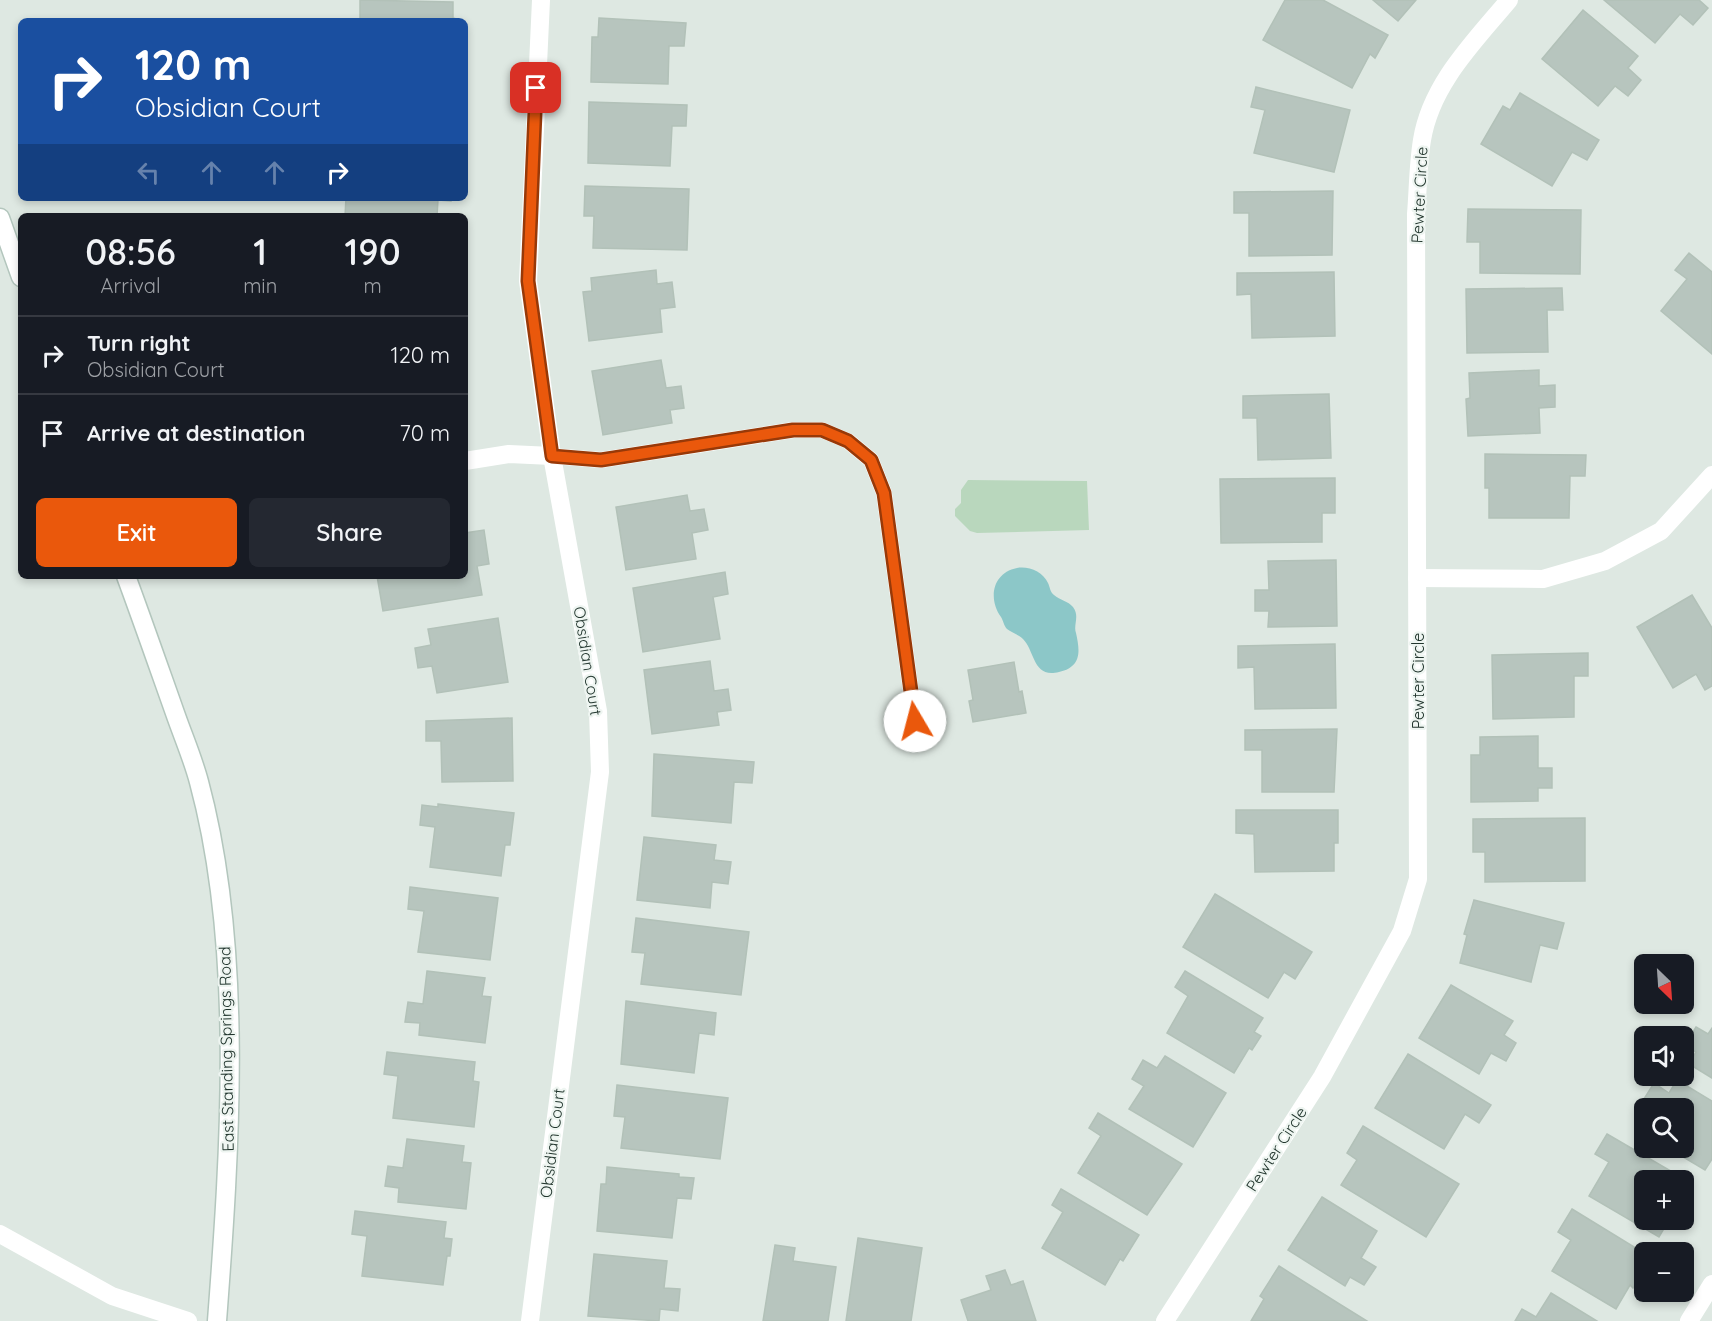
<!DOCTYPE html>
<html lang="en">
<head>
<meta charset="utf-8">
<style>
  :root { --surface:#171b24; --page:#242831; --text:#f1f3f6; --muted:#9ea1a6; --line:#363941; --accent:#ea580c }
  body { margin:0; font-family:Quicksand,sans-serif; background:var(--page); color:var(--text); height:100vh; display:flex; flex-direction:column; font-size:22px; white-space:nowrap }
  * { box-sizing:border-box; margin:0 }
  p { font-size:20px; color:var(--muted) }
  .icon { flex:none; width:33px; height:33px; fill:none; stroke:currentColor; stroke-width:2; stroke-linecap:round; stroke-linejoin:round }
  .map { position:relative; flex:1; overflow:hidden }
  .drawer { position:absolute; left:18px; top:213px; width:450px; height:366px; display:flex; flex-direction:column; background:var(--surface); border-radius:9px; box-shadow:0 3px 9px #0003 }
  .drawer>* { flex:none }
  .top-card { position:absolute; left:18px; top:18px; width:450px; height:183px; border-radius:9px; box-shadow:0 3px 9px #0003; background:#1a4fa0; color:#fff; overflow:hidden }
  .needle { width:39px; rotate:155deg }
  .buttons { position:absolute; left:1634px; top:954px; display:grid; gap:12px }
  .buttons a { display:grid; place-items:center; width:60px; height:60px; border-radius:9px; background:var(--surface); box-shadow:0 3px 9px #0003; font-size:30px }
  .pin { position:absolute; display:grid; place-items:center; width:51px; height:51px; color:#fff; margin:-26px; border-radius:12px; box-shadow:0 3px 9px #0006 }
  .me { position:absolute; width:66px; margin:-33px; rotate:352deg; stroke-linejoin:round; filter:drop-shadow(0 0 4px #0008) }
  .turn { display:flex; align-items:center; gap:21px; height:126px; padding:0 18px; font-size:27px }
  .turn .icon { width:78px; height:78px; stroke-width:2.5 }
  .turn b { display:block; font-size:42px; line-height:51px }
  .lanes { display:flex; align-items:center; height:57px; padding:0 18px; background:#0003; justify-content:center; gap:30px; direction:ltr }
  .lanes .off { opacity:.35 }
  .eta { display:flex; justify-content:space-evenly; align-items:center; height:102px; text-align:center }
  .eta b { font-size:36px; font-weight:600; line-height:42px }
  .action { display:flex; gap:12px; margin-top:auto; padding:12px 18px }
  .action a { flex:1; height:69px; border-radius:9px; background:var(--accent); color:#fff; font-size:24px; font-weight:600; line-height:69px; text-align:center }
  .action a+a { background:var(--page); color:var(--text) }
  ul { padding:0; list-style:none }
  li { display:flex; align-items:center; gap:18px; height:78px; padding:0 18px; border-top:2px solid var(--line) }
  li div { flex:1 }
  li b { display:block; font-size:22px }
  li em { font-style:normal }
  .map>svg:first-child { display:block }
  .green { fill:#b9d7bd }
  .water { fill:#8cc7c8 }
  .building { fill:#b7c5be; stroke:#b2c1b8; stroke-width:1.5 }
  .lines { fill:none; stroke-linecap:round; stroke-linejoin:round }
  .secondary-casing { stroke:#b3c6bd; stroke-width:21 }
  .lane { stroke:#fff; stroke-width:16 }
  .street { stroke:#fff; stroke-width:18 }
  .secondary { stroke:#fff; stroke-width:18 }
  .route-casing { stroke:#983908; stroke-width:15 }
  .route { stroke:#ea580c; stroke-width:10 }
  .labels { text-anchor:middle; stroke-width:4.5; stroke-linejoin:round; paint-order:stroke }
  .street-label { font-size:16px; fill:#22362e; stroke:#eef5f1 }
</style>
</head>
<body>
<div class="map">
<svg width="1712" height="1321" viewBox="0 0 1712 1321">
  <rect width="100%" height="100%" fill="#dee8e2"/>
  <path class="green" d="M 968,480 L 1087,481 L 1089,530 L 977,533 L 970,531 L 955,516 L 955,509 L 961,503 L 961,490 Z"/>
  <path class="water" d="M 1017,568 C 1029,566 1043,572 1048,583 C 1050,587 1050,592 1054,595 C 1060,600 1068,601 1073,607 C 1080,616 1073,625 1076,633 C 1080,651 1082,667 1059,672 C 1033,679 1035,651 1023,639 C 1018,634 1012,633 1007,629 C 1004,626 1003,620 1001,617 C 988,599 992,573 1017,568 Z"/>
  <g class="building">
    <path d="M 360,0 L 453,2 L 453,18 L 457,19 L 457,21 L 360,21 Z"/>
    <path d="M 1285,0 L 1323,0 L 1388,35 L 1375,58 L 1370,54 L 1352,88 L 1263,40 Z"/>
    <path d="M 1373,0 L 1416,0 L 1398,21 Z"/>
    <path d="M 1604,0 L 1699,0 L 1708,8 L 1693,25 L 1680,14 L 1655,43 Z"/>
    <path d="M 1583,10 L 1638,56 L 1628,68 L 1641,80 L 1628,96 L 1615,86 L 1598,106 L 1542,59 Z"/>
    <path d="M 599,18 L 686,23 L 684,46 L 669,46 L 668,84 L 591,82 L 592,37 L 598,37 Z"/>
    <path d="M 1256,87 L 1350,110 L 1334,172 L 1254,153 L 1265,110 L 1251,107 Z"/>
    <path d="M 1520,93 L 1599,140 L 1587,160 L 1572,152 L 1552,186 L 1481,144 L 1503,106 L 1510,110 Z"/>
    <path d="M 589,102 L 687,105 L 686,126 L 672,126 L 670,166 L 588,163 Z"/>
    <path d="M 585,186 L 689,189 L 687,250 L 593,248 L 594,216 L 584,216 Z"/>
    <path d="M 1333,191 L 1332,255 L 1249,256 L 1249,213 L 1234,213 L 1234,192 Z"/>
    <path d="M 346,198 L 451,198 L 451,201 L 438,200 L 437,216 L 345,216 Z"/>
    <path d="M 1468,209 L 1581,210 L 1580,274 L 1480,273 L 1480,242 L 1467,242 Z"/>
    <path d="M 1689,253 L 1712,272 L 1712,354 L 1661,311 L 1687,279 L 1675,270 Z"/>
    <path d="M 656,270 L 657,284 L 672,282 L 675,307 L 660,309 L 662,332 L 589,341 L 583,292 L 592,291 L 591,278 Z"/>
    <path d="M 1334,272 L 1335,336 L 1252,338 L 1251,294 L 1237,295 L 1237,273 Z"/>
    <path d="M 1562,288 L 1563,310 L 1547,310 L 1548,352 L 1467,353 L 1466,289 Z"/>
    <path d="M 661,360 L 666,388 L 681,386 L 684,408 L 670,410 L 672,423 L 603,435 L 592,371 Z"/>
    <path d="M 1539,370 L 1539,386 L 1555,385 L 1555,407 L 1539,408 L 1540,433 L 1468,436 L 1466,399 L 1470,398 L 1469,373 Z"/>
    <path d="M 1329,394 L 1331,458 L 1258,460 L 1257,418 L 1243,418 L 1243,396 Z"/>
    <path d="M 1485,454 L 1586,455 L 1585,476 L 1570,476 L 1569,518 L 1489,518 L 1489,488 L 1485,488 Z"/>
    <path d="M 1335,478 L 1335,513 L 1322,513 L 1322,542 L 1221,543 L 1220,479 Z"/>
    <path d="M 687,495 L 690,511 L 704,509 L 708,530 L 692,533 L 696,559 L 626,570 L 616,507 Z"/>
    <path d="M 484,530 L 489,564 L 477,566 L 482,595 L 383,611 L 377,576 L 465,576 L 465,533 Z"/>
    <path d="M 1336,560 L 1337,626 L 1268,627 L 1269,611 L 1255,611 L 1255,590 L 1269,590 L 1268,561 Z"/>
    <path d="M 725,572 L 728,594 L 713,597 L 720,639 L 643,652 L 633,588 Z"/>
    <path d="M 1692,595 L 1712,628 L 1712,686 L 1705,690 L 1696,674 L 1673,688 L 1637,627 Z"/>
    <path d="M 498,618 L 508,682 L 437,693 L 432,666 L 418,668 L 415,648 L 431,645 L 428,629 Z"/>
    <path d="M 1335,644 L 1336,708 L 1255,709 L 1254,667 L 1238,668 L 1238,646 Z"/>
    <path d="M 1588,653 L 1588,676 L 1574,676 L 1574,717 L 1493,719 L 1492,655 Z"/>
    <path d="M 710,661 L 714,691 L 728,689 L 731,710 L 717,712 L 719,725 L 652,734 L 644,670 Z"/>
    <path d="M 1014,662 L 1019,692 L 1022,691 L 1026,713 L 973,722 L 969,701 L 973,700 L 968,670 Z"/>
    <path d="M 512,718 L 513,781 L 442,782 L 441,741 L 426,741 L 426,721 Z"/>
    <path d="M 1337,729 L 1334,792 L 1262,792 L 1262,750 L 1245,750 L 1245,730 Z"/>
    <path d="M 1538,736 L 1538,768 L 1552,768 L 1552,788 L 1538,788 L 1538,801 L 1471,802 L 1471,755 L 1480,755 L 1480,737 Z"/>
    <path d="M 654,754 L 754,762 L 752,783 L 734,782 L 731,823 L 652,816 Z"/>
    <path d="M 438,804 L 514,813 L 510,845 L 505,845 L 501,876 L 430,867 L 435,827 L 420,825 L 422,805 L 438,807 Z"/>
    <path d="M 1236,810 L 1338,810 L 1338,843 L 1334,843 L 1334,871 L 1255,872 L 1254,834 L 1236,833 Z"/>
    <path d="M 1585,818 L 1585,881 L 1485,882 L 1485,852 L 1473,852 L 1473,819 Z"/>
    <path d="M 644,837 L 716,845 L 714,860 L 731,862 L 728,884 L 712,882 L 710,908 L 637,900 Z"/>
    <path d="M 410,887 L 498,898 L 490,960 L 418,952 L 424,911 L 408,909 Z"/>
    <path d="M 1215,894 L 1312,952 L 1295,979 L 1284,972 L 1268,998 L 1183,947 Z"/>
    <path d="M 1474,900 L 1564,923 L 1557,949 L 1540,945 L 1531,982 L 1460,963 L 1467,935 L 1464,934 Z"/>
    <path d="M 636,918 L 749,932 L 741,995 L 641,984 L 645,953 L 632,952 Z"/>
    <path d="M 427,971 L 485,978 L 482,996 L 491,997 L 485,1043 L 419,1035 L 420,1023 L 405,1022 L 408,1002 L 423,1004 Z"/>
    <path d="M 1185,971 L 1263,1018 L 1254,1032 L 1261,1036 L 1252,1050 L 1249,1048 L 1234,1073 L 1167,1033 L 1188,996 L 1175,987 Z"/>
    <path d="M 1451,985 L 1513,1021 L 1504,1035 L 1516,1043 L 1506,1061 L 1491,1053 L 1479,1074 L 1419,1038 Z"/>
    <path d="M 626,1001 L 716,1013 L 714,1035 L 699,1033 L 694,1073 L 621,1064 Z"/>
    <path d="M 1696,1027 L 1708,1034 L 1712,1028 L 1712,1078 L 1689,1064 L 1696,1052 L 1685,1045 Z"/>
    <path d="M 387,1052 L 475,1062 L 473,1081 L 479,1082 L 474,1127 L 393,1118 L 398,1076 L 384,1074 Z"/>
    <path d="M 1408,1054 L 1491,1105 L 1479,1123 L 1465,1114 L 1444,1149 L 1375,1108 Z"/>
    <path d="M 1165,1056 L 1226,1093 L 1193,1147 L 1129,1109 L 1144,1086 L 1132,1079 L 1143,1060 L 1157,1068 Z"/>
    <path d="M 1677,1080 L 1712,1101 L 1712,1159 L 1705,1170 L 1668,1148 L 1683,1148 L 1683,1108 L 1652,1108 L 1642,1102 L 1654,1083 L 1669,1093 Z"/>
    <path d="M 617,1085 L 728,1098 L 720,1159 L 621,1148 L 625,1117 L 614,1116 Z"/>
    <path d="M 1098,1113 L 1182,1164 L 1147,1215 L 1078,1173 L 1101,1136 L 1089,1128 Z"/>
    <path d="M 1363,1126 L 1459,1184 L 1426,1237 L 1341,1185 L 1357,1160 L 1347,1153 Z"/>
    <path d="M 1607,1134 L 1688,1181 L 1683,1189 L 1683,1180 L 1644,1180 L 1644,1220 L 1669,1220 L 1659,1237 L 1589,1196 L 1609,1162 L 1595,1154 Z"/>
    <path d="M 407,1139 L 464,1146 L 462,1162 L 471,1163 L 466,1209 L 398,1202 L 399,1188 L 385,1186 L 388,1166 L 403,1168 Z"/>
    <path d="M 607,1167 L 679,1174 L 679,1177 L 694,1178 L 691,1199 L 677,1198 L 672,1238 L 597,1231 L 601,1184 L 606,1184 Z"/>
    <path d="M 1061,1189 L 1139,1235 L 1123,1261 L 1120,1259 L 1105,1285 L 1042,1248 L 1063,1212 L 1052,1205 Z"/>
    <path d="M 1322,1197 L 1377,1231 L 1361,1258 L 1376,1267 L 1364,1285 L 1350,1277 L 1345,1286 L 1288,1250 Z"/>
    <path d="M 1572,1209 L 1644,1253 L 1635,1271 L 1641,1275 L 1633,1288 L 1630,1285 L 1616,1309 L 1552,1271 L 1571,1240 L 1558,1232 Z"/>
    <path d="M 355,1211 L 446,1222 L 444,1238 L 452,1239 L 450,1256 L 447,1256 L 443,1285 L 362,1276 L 367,1236 L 352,1234 Z"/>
    <path d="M 858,1238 L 922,1248 L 911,1321 L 846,1321 Z"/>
    <path d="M 775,1245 L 795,1248 L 793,1261 L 836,1267 L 828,1321 L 763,1321 Z"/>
    <path d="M 594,1254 L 667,1261 L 664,1288 L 680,1289 L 678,1311 L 660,1309 L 659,1321 L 588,1316 Z"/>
    <path d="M 1279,1266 L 1341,1305 L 1367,1321 L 1251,1321 L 1264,1299 L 1260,1296 Z"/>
    <path d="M 1005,1270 L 1011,1285 L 1023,1281 L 1036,1321 L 968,1321 L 961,1300 L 991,1290 L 986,1276 Z"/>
    <path d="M 1551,1293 L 1597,1321 L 1515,1321 L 1522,1309 L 1536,1317 Z"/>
  </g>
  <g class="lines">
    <g class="secondary-casing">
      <g id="secondary">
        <path d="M 0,218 L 21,277"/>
        <path d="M 126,576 C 143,622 159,668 175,713 C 183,736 193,759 199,782 C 244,949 230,1150 217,1321"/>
      </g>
    </g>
    <path class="lane" d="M 552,456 L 601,460 L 793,430 L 822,430 L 848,441 L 871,460 L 884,493 L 915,721"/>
    <g class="street">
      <path d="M 465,461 L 509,454 L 552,456"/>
      <path d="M 1417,578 L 1543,579 L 1605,561 L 1661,531 L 1712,475"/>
      <path d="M 0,1234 L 112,1296 L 188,1321"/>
      <path d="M 530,1321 L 600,772 L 598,711 L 552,456 L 528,281 L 541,0"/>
      <path d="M 1165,1321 L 1322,1077 L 1402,931 L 1418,879 L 1416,214 C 1418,190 1418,164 1422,140 C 1431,84 1474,42 1509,0"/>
      <path d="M 1689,1321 L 1712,1284"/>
    </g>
    <use href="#secondary" class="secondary"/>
  </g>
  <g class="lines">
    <g class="route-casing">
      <path id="route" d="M 536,88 L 528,281 L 552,456 L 601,460 L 793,430 L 822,430 L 848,441 L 871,460 L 884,493 L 915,721"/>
    </g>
    <use href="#route" class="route"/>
  </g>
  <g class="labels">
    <g class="street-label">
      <text transform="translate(1419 195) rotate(-87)" y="6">Pewter Circle</text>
      <text transform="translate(588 661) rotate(81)" y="6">Obsidian Court</text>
      <text transform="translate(1418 681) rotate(-90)" y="6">Pewter Circle</text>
      <text transform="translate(226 1049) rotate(-91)" y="6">East Standing Springs Road</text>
      <text transform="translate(552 1143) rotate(-83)" y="6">Obsidian Court</text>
      <text transform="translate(1276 1149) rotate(-57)" y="6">Pewter Circle</text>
    </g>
  </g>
</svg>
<div class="buttons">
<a><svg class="needle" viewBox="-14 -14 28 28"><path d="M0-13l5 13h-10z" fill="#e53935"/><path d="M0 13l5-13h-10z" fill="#9ea1a6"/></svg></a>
<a><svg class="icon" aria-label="sound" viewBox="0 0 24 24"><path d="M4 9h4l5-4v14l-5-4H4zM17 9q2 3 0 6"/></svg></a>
<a><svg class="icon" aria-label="search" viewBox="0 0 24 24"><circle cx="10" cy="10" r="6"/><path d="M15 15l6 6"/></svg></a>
<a>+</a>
<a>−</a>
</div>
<div class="pin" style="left:536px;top:88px;background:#d93025"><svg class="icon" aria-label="arrive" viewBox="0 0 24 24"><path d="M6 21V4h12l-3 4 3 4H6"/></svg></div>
<svg class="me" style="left:915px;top:721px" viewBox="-20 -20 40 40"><circle r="19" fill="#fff"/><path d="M0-13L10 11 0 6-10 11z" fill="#ea580c"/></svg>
<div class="top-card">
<div class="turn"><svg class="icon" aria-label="right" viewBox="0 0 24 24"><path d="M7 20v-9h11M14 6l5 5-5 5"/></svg><div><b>120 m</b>Obsidian Court</div></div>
<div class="lanes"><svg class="icon off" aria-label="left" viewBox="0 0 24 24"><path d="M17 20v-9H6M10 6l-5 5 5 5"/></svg><svg class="icon off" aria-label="ahead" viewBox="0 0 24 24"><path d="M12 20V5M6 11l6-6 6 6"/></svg><svg class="icon off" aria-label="ahead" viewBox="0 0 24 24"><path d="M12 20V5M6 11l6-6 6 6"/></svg><svg class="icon" aria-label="right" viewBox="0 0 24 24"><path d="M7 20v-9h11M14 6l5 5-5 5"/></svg></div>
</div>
<section class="drawer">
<div class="eta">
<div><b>08:56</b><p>Arrival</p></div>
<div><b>1</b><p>min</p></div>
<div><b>190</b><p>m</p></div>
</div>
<ul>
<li><svg class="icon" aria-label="right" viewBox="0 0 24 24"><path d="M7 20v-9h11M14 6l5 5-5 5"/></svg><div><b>Turn right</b><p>Obsidian Court</p></div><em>120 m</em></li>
<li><svg class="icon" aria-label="arrive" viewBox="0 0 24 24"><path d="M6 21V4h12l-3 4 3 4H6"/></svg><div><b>Arrive at destination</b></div><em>70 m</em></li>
</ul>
<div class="action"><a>Exit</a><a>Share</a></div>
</section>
</div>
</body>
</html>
